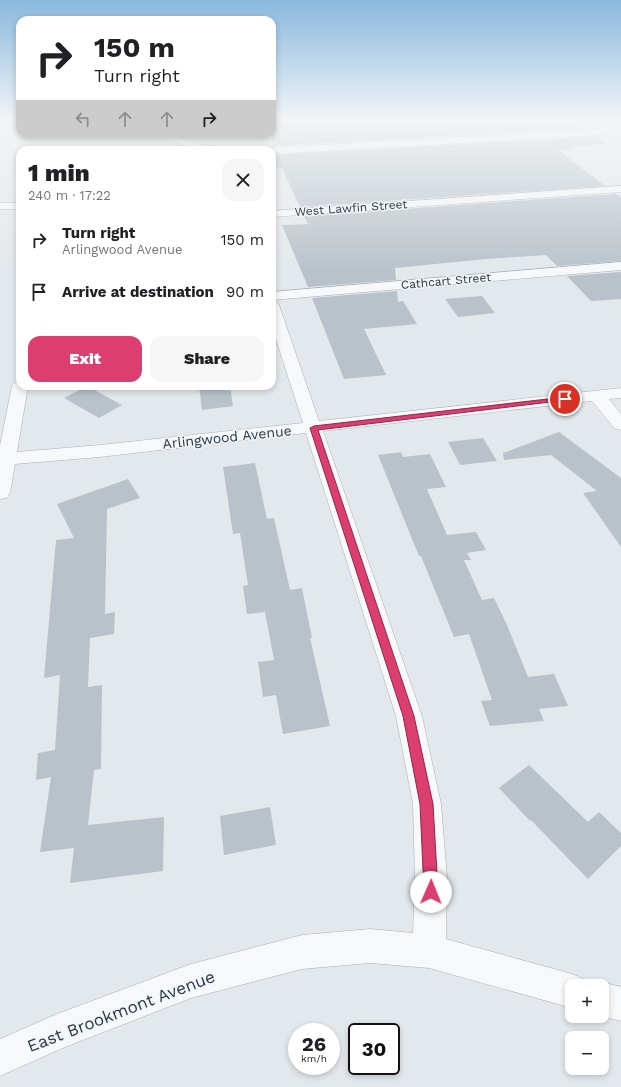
<!DOCTYPE html>
<html lang="en">
<head>
<meta charset="utf-8">
<style>
  :root { --surface:#fff; --page:#f6f6f6; --text:#202124; --muted:#757577; --accent:#db3e6f }
  body { margin:0; font-family:"Work Sans",sans-serif; background:var(--page); color:var(--text); height:100vh; display:flex; flex-direction:column; font-size:15px; white-space:nowrap }
  * { box-sizing:border-box; margin:0 }
  p { font-size:13px; color:var(--muted) }
  .icon { flex:none; width:22px; height:22px; fill:none; stroke:currentColor; stroke-width:2; stroke-linecap:round; stroke-linejoin:round }
  .map { position:relative; flex:1; overflow:hidden }
  .side { position:absolute; left:16px; top:146px; width:260px; height:244px; display:flex; flex-direction:column; background:var(--surface); border-radius:12px; box-shadow:0 2px 6px #0003 }
  .side>* { flex:none }
  .guide { position:absolute; left:16px; top:16px; width:260px; height:122px; border-radius:12px; box-shadow:0 2px 6px #0003; background:#fff; color:var(--text); overflow:hidden }
  .tools { position:absolute; left:565px; top:979px; display:grid; gap:8px }
  .tools a { display:grid; place-items:center; width:44px; height:44px; border-radius:8px; background:var(--surface); box-shadow:0 2px 6px #0003; font-size:20px }
  .speed { position:absolute; left:288px; top:1023px; display:flex; gap:8px; font-size:20px; font-weight:700; text-align:center }
  .speed>* { display:grid; place-content:center; width:52px; height:52px; border-radius:50%; background:var(--surface); box-shadow:0 2px 6px #0003; line-height:1 }
  .speed small { font-size:10px; font-weight:400 }
  .speed .limit { border:2px solid #111; border-radius:6px; background:#fff; color:#111 }
  .pin { position:absolute; display:grid; place-items:center; width:34px; height:34px; color:#fff; margin:-17px; border:2px solid #fff; border-radius:50%; box-shadow:0 1px 4px #0007 }
  .me { position:absolute; width:44px; margin:-22px; rotate:1deg; stroke-linejoin:round; filter:drop-shadow(0 0 3px #0008) }
  .turn { display:flex; align-items:center; gap:14px; height:84px; padding:0 12px; font-size:18px }
  .turn .icon { width:52px; height:52px; stroke-width:2.5 }
  .turn b { display:block; font-size:28px; line-height:34px }
  .lanes { display:flex; align-items:center; height:38px; padding:0 12px; background:#0003; justify-content:center; gap:20px; direction:ltr }
  .lanes .off { opacity:.35 }
  .round { display:grid; place-items:center; flex:none; width:42px; height:42px; border-radius:12px; background:var(--page) }
  .headline { display:flex; align-items:center; justify-content:space-between; height:68px; padding:0 12px }
  h1 { font-size:24px; font-weight:800; line-height:30px }
  .action { display:flex; gap:8px; margin-top:auto; padding:8px 12px }
  .action a { flex:1; height:46px; border-radius:12px; background:var(--accent); color:#fff; font-size:16px; font-weight:800; line-height:46px; text-align:center }
  .action a+a { background:var(--page); color:var(--text) }
  ul { padding:0; list-style:none }
  li { display:flex; align-items:center; gap:12px; height:52px; padding:0 12px }
  li div { flex:1 }
  li b { display:block; font-size:15px }
  li em { font-style:normal }
  .map>svg:first-child { display:block }
  .building { fill:#b9c2ca }
  .lines { fill:none; stroke-linecap:round; stroke-linejoin:round }
  .street-casing { stroke:#a7b0b7; stroke-width:1 }
  .street { fill:#f6f8fa; fill-rule:evenodd }
  .route { fill:#db3e6f; stroke:#8e2848 }
  .labels { text-anchor:middle; stroke-width:3; stroke-linejoin:round; paint-order:stroke }
  .far-street-label { font-size:12px; fill:#293846; stroke:#f3f6f9 }
  .street-label { font-size:14px; fill:#293846; stroke:#f3f6f9 }
  .near-street-label { font-size:17px; fill:#293846; stroke:#f3f6f9 }
</style>
</head>
<body>
<div class="map">
<svg width="621" height="1087" viewBox="0 0 621 1087">
  <rect width="100%" height="100%" fill="#e3e8ec"/>
  <g class="building">
    <path d="M 272,120 L 430,120 L 430,126 L 562,120 L 569,121 L 582,128 L 272,146 Z"/>
    <path d="M 595,137 L 608,144 L 572,146 L 576,149 L 558,150 L 605,186 L 300,207 L 282,168 L 272,169 L 272,155 Z"/>
    <path d="M 616,194 L 621,197 L 621,261 L 557,266 L 546,255 L 486,259 L 395,268 L 396,280 L 308,287 L 282,225 L 308,224 L 304,216 Z"/>
    <path d="M 621,272 L 621,299 L 591,301 L 567,276 Z"/>
    <path d="M 397,291 L 398,302 L 403,301 L 417,324 L 364,329 L 386,375 L 344,379 L 312,298 Z"/>
    <path d="M 482,296 L 495,313 L 458,317 L 445,299 Z"/>
    <path d="M 87,386 L 122,405 L 99,418 L 64,398 Z"/>
    <path d="M 199,386 L 230,386 L 233,406 L 202,410 Z"/>
    <path d="M 559,432 L 621,478 L 621,547 L 583,493 L 597,491 L 551,455 L 504,460 L 503,453 Z"/>
    <path d="M 483,438 L 497,461 L 460,465 L 448,442 Z"/>
    <path d="M 401,452 L 403,457 L 430,454 L 446,487 L 427,489 L 447,535 L 476,532 L 486,550 L 467,553 L 471,560 L 464,560 L 482,600 L 494,598 L 507,625 L 528,677 L 554,674 L 568,706 L 539,709 L 544,721 L 490,726 L 481,701 L 492,700 L 469,634 L 454,637 L 421,556 L 419,556 L 378,455 Z"/>
    <path d="M 255,463 L 267,519 L 274,518 L 290,590 L 302,588 L 312,638 L 310,638 L 330,726 L 283,734 L 276,695 L 263,697 L 258,662 L 274,660 L 265,612 L 247,614 L 243,586 L 248,585 L 240,533 L 233,534 L 223,467 Z"/>
    <path d="M 128,479 L 140,498 L 107,509 L 105,614 L 115,612 L 114,634 L 90,638 L 88,687 L 102,685 L 101,769 L 94,770 L 88,825 L 164,817 L 163,871 L 70,883 L 74,848 L 40,852 L 51,777 L 36,780 L 38,753 L 55,750 L 60,675 L 44,678 L 56,540 L 74,538 L 57,504 Z"/>
    <path d="M 529,765 L 588,822 L 599,812 L 621,833 L 621,846 L 588,879 L 531,820 L 530,821 L 499,788 Z"/>
    <path d="M 270,807 L 276,845 L 224,855 L 220,816 Z"/>
  </g>
  <g class="lines">
    <g class="street-casing">
      <g id="street">
        <path d="M 596,120 C 603,119 612,120 615,128 L 608,133 L 598,135 L 272,154 L 272,150 L 268,150 L 272,148 L 598,129 L 606,127 Z"/>
        <path d="M 155,134 L 168,134 L 197,144 L 221,148 L 223,150 L 195,149 L 156,136 Z"/>
        <path d="M 621,186 L 621,192 L 272,217 L 272,211 Z"/>
        <rect x="0" y="203" width="20" height="6"/>
        <path d="M 621,262 L 621,270 L 272,300 L 272,292 Z"/>
        <path d="M 272,301 L 277,302 L 279,305 L 319,421 L 621,388 L 621,398 L 609,399 L 621,414 L 621,430 L 615,429 L 592,401 L 323,431 L 422,716 L 441,804 L 447,878 L 446,939 L 572,974 L 584,979 L 587,986 L 572,986 L 572,1008 L 429,968 L 370,963 L 302,969 L 191,998 L 65,1047 L 0,1076 L 0,1039 L 57,1014 L 191,964 L 302,935 L 370,929 L 413,933 L 415,878 L 413,804 L 396,716 L 306,433 L 100,457 L 15,464 L 10,493 L 7,498 L 0,499 L 0,445 L 12,386 L 14,383 L 20,381 L 20,386 L 28,386 L 17,452 L 100,445 L 303,423 L 272,327 Z"/>
        <path d="M 602,982 L 621,987 L 621,1021 L 601,1016 L 602,986 L 591,986 Z"/>
      </g>
    </g>
    <use href="#street" class="street"/>
  </g>
  <linearGradient id="sky" x2="0" y2="1"><stop stop-color="#89b8de"/><stop offset="0.44" stop-color="#f2f5f6"/><stop offset="1" stop-color="#f2f5f6" stop-opacity="0"/></linearGradient>
  <rect width="621" height="272" fill="url(#sky)"/>
  <path class="route" d="M 565,397 L 567,397 L 567,400 L 318,430 L 414,716 L 433,804 L 438,892 L 436,897 L 431,899 L 426,897 L 424,892 L 420,804 L 403,716 L 310,428 L 314,426 Z"/>
  <g class="labels">
    <g class="far-street-label">
      <text transform="translate(351 208) rotate(-4)" y="4">West Lawfin Street</text>
      <text transform="translate(446 281) rotate(-5)" y="4">Cathcart Street</text>
    </g>
    <g class="street-label">
      <text transform="translate(227 437) rotate(-6)" y="5">Arlingwood Avenue</text>
    </g>
    <g class="near-street-label">
      <text transform="translate(121 1011) rotate(-21)" y="6">East Brookmont Avenue</text>
    </g>
  </g>
</svg>
<div class="tools">
<a>+</a>
<a>−</a>
</div>
<div class="speed"><div>26<small>km/h</small></div><div class="limit">30</div></div>
<div class="pin" style="left:565px;top:399px;background:#d93025"><svg class="icon" aria-label="arrive" viewBox="0 0 24 24"><path d="M6 21V4h12l-3 4 3 4H6"/></svg></div>
<svg class="me" style="left:431px;top:892px" viewBox="-20 -20 40 40"><circle r="19" fill="#fff"/><path d="M0-13L10 11 0 6-10 11z" fill="#db3e6f"/></svg>
<div class="guide">
<div class="turn"><svg class="icon" aria-label="right" viewBox="0 0 24 24"><path d="M7 20v-9h11M14 6l5 5-5 5"/></svg><div><b>150 m</b>Turn right</div></div>
<div class="lanes"><svg class="icon off" aria-label="left" viewBox="0 0 24 24"><path d="M17 20v-9H6M10 6l-5 5 5 5"/></svg><svg class="icon off" aria-label="ahead" viewBox="0 0 24 24"><path d="M12 20V5M6 11l6-6 6 6"/></svg><svg class="icon off" aria-label="ahead" viewBox="0 0 24 24"><path d="M12 20V5M6 11l6-6 6 6"/></svg><svg class="icon" aria-label="right" viewBox="0 0 24 24"><path d="M7 20v-9h11M14 6l5 5-5 5"/></svg></div>
</div>
<section class="side">
<div class="headline"><div><h1>1 min</h1><p>240 m · 17:22</p></div><a class="round"><svg class="icon" aria-label="close" viewBox="0 0 24 24"><path d="M6 6l12 12M18 6L6 18"/></svg></a></div>
<ul>
<li><svg class="icon" aria-label="right" viewBox="0 0 24 24"><path d="M7 20v-9h11M14 6l5 5-5 5"/></svg><div><b>Turn right</b><p>Arlingwood Avenue</p></div><em>150 m</em></li>
<li><svg class="icon" aria-label="arrive" viewBox="0 0 24 24"><path d="M6 21V4h12l-3 4 3 4H6"/></svg><div><b>Arrive at destination</b></div><em>90 m</em></li>
</ul>
<div class="action"><a>Exit</a><a>Share</a></div>
</section>
</div>
</body>
</html>
